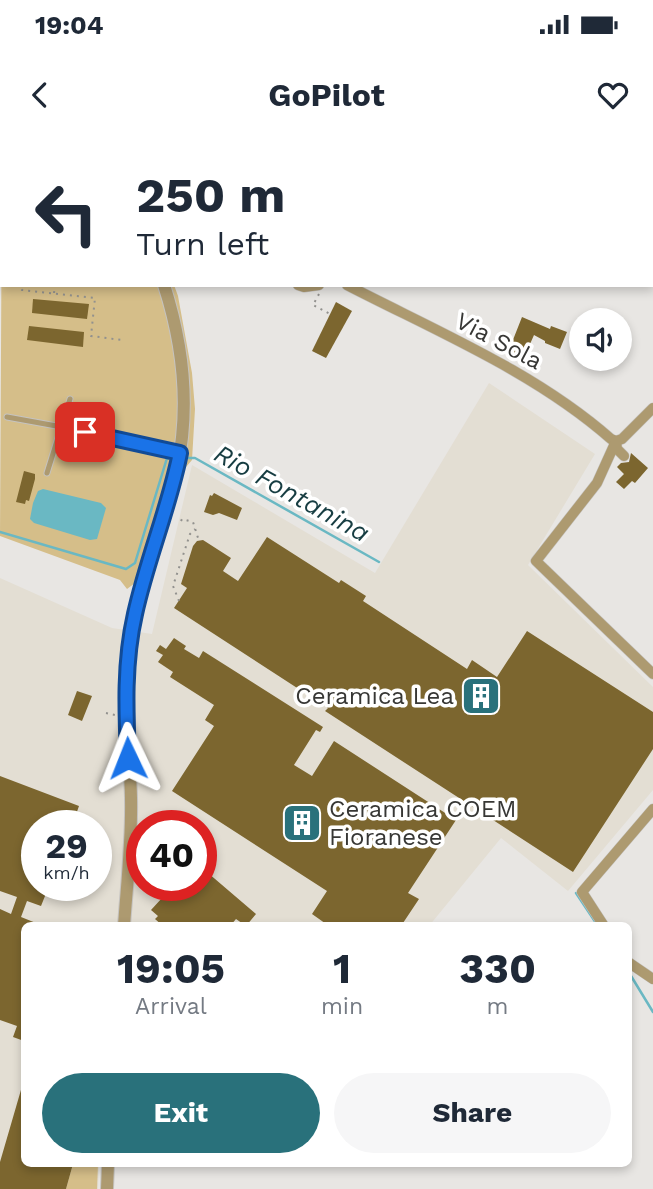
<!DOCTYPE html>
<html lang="en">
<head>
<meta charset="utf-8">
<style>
  :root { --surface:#fff; --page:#f6f6f7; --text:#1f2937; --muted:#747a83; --accent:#29717b }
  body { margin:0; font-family:"Work Sans",sans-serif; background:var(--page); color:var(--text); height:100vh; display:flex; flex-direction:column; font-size:26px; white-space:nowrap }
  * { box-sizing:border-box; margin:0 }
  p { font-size:23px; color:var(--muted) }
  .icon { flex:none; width:38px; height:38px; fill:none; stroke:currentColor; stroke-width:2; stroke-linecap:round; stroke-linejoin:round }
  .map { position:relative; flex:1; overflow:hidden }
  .side { position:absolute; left:21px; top:782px; width:611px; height:245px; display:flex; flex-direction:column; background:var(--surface); border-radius:10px; box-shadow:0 4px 10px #0003 }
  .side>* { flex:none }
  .banner { position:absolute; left:0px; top:0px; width:654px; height:147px; box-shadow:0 4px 10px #0003; background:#fff; color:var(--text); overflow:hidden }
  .tools { position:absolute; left:569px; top:168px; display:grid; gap:14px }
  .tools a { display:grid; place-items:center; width:63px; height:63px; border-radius:50%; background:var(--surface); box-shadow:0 4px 10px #0003; font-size:35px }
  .speed { position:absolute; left:21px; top:670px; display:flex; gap:14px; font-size:35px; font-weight:700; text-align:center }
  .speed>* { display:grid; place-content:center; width:91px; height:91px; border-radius:50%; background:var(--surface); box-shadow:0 4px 10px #0003; line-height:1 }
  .speed small { font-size:18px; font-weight:400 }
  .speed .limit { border:10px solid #d22; background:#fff; color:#111 }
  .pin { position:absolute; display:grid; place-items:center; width:60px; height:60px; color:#fff; margin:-30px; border-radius:14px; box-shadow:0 4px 10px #0006 }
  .me { position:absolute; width:77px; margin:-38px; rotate:358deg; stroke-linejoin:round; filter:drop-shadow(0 0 5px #0008) }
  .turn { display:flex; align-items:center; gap:24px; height:147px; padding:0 21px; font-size:32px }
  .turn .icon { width:91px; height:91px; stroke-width:2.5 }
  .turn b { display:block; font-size:49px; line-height:60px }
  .eta { display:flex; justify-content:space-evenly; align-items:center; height:119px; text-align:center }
  .eta b { font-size:42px; font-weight:700; line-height:49px }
  .primary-button { display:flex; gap:14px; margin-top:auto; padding:14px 21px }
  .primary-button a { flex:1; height:80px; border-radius:42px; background:var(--accent); color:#fff; font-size:28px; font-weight:700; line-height:80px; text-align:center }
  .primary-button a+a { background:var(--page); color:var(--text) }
  .status { display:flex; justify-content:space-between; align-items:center; height:49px; padding:0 35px; background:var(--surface); direction:ltr }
  .status svg { height:19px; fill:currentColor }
  header { display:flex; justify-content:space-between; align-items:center; height:91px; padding:0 21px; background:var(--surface); font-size:32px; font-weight:700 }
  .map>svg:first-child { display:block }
  .built { fill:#e3ded3; fill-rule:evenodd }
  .green { fill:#d5be89 }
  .water { fill:#6ab8c3 }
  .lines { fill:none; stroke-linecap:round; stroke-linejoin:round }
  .stream { stroke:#6ab8c3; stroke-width:2.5 }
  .building { fill:#7c662f }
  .service-casing { stroke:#c5c3c0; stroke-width:7 }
  .minor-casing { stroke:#c5c3c0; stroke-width:11 }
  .tertiary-casing { stroke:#c5c3c0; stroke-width:14 }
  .path { stroke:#92918e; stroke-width:2; stroke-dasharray:2 5; stroke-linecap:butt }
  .service { stroke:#ad9a70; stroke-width:5 }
  .minor { stroke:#ad9a70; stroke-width:10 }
  .tertiary { stroke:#ad9a70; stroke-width:12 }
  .route-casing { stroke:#114b97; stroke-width:18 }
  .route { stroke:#1a73e8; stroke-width:12 }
  .labels { text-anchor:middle; stroke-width:7; stroke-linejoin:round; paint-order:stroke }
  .street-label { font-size:24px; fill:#373735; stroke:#fff }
  .poi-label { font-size:24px; fill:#373735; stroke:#fff; text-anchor:end }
  .water-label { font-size:26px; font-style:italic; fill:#173d42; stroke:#fff }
</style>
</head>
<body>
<div class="status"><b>19:04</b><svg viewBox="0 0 49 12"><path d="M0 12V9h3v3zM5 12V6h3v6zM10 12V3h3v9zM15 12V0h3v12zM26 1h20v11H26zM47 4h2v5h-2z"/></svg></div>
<header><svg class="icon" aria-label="back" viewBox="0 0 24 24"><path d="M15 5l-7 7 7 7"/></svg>GoPilot<svg class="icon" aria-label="heart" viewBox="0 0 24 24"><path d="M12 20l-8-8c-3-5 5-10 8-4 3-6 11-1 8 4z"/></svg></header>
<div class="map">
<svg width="653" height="1049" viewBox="0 0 653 1049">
  <rect width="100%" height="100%" fill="#e8e6e3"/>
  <path class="built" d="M 489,243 L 595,314 L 528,425 L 653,547 L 653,650 L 568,751 L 501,698 L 429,786 L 24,786 L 24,1024 L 99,1024 L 98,1049 L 0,1049 L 0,438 L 112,488 L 152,494 L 192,325 L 375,433 ZM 37,686 L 96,686 L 96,746 L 37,746 ZM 142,686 L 201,686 L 201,746 L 142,746 Z"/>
  <g class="green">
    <path d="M 2,27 L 2,145 L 174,145 L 178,156 L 192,233 L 195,269 L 192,320 L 174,341 L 147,434 L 127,449 L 120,440 L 0,396 Z"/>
    <path d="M 73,1024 L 98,1024 L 97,1049 L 66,1049 Z"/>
  </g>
  <path class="water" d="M 43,349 L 101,363 L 106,368 L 97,399 L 90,400 L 34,383 L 30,379 L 33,363 L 38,351 Z"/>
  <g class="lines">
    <g class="stream">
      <path d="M 186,318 L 195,318 L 379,422"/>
      <path d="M 0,392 L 126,429 L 135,423 L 167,318 L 171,318"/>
      <path d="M 576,753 L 598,786"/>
      <path d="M 628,831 L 653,872"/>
    </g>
  </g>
  <g class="building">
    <path d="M 33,159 L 89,164 L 87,179 L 32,173 Z"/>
    <path d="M 336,162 L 352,171 L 326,218 L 312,211 Z"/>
    <path d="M 522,177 L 550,189 L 551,186 L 567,192 L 560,209 L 545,203 L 545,201 L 534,195 L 523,220 L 513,216 L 515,213 L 509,210 Z"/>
    <path d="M 29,186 L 84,192 L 83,207 L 27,200 Z"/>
    <path d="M 631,313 L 648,328 L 635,343 L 632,341 L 624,349 L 616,342 L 624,334 L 617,327 L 621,323 L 629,322 Z"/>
    <path d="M 24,331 L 35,334 L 35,339 L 29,361 L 26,360 L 25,364 L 16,362 Z"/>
    <path d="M 214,353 L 242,368 L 237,380 L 219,373 L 213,375 L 204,372 L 210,355 L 212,356 Z"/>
    <path d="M 267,397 L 339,443 L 341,440 L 366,456 L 363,461 L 467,529 L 472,520 L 497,537 L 527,491 L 653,572 L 653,609 L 573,732 L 325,571 L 328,568 L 174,468 L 187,448 L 181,444 L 193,406 L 197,401 L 203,400 L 231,418 L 223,431 L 238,441 Z"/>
    <path d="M 174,498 L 186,506 L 184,509 L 199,518 L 203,511 L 323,587 L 320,592 L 316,590 L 294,625 L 312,636 L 334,601 L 456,680 L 408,753 L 419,759 L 401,786 L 329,786 L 312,774 L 327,751 L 172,651 L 214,586 L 205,580 L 214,565 L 170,537 L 173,532 L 158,522 L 163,515 L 156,511 L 160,505 L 166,509 Z"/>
    <path d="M 77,551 L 92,556 L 82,581 L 68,575 Z"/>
    <path d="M 0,636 L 79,666 L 72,686 L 37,686 L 37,746 L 49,746 L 41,766 L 27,761 L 21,777 L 41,785 L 24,786 L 24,901 L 13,897 L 17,886 L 0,880 L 0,769 L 11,774 L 17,757 L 0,751 Z"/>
    <path d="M 201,727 L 256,774 L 246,786 L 236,779 L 230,786 L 163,786 L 155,779 L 158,776 L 151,770 L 173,746 L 201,746 Z"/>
    <path d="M 23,943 L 24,944 L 24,1024 L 73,1024 L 66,1049 L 0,1049 L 0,1022 Z"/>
  </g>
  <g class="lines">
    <g class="service-casing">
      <g id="service">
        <path d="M 7,277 L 62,287 L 178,313"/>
        <path d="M 47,333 L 70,259"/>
      </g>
    </g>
    <g class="minor-casing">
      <g id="minor">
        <path d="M 298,145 L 304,147 L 319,145"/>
        <path d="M 347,145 C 436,191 535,232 611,299 L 616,301 L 622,299 L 653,268"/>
        <path d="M 624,316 L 617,309 L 616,301 L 597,343 L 536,421 L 653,534"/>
        <path d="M 604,786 L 582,752 L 653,669"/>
        <path d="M 628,822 L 653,839"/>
      </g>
    </g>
    <g class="tertiary-casing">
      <g id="tertiary">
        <path d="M 100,0 L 101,2"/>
        <path d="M 115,0 L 116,2"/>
        <path d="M 11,2 L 14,0"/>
        <path d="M 41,2 L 45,0"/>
        <path d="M 0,8 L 2,7"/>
        <path d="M 0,21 L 2,20"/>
        <path d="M 124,786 C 127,743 132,701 131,658 C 130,614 123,569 127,525 C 133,457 162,395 177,329 C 190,268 183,204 164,145"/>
        <path d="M 107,1049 L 108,1024"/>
      </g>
    </g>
    <g class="path">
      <path d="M 80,2 L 81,0"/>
      <path d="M 16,145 L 22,150 L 95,158 L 91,196 L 122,200"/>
      <path d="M 54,153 L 55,145"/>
      <path d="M 319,154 L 313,165 L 330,174"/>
      <path d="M 181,381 L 182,379 L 193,382 L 199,401"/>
      <path d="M 179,461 L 173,446 L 190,394 L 195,389"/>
      <path d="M 106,573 L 115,575"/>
    </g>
    <use href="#service" class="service"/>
    <use href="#minor" class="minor"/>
    <use href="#tertiary" class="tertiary"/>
  </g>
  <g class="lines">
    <g class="route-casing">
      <path id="route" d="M 85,292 L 180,313 C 169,368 147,419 135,474 C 124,522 126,570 128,618"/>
    </g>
    <use href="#route" class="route"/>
  </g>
  <defs>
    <g id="building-square" transform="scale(2.0125)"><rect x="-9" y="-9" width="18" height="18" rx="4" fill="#29717b" stroke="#fff"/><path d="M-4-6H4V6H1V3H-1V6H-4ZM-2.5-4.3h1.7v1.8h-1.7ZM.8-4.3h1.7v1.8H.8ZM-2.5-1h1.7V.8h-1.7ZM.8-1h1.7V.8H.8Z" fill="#fff"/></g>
  </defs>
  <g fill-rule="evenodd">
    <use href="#building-square" x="481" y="556"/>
    <use href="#building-square" x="302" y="683"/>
  </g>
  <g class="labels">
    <g class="street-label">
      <text transform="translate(499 201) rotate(28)" y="8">Via Sola</text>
    </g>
    <g class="poi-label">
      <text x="454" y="564">Ceramica Lea</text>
      <text x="329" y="677" text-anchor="start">Ceramica COEM<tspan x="329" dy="28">Fioranese</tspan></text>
    </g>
    <g class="water-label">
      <text transform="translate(292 353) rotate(29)" y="9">Rio Fontanina</text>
    </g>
  </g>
</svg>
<div class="tools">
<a><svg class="icon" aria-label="sound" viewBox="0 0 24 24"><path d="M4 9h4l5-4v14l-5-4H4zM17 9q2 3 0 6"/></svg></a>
</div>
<div class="speed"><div>29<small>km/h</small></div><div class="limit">40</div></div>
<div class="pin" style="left:85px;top:292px;background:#d93025"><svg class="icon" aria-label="arrive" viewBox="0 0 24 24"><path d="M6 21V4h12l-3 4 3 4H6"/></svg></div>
<svg class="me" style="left:128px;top:618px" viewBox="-20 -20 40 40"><path d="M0-17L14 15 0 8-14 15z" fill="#1a73e8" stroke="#fff" stroke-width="4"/></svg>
<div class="banner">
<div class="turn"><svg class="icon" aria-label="left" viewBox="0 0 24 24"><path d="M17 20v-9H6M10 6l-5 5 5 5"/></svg><div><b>250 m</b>Turn left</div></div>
</div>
<section class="side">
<div class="eta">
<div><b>19:05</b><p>Arrival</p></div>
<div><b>1</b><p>min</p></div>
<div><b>330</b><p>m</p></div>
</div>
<div class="primary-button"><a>Exit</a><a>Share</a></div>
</section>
</div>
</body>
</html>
